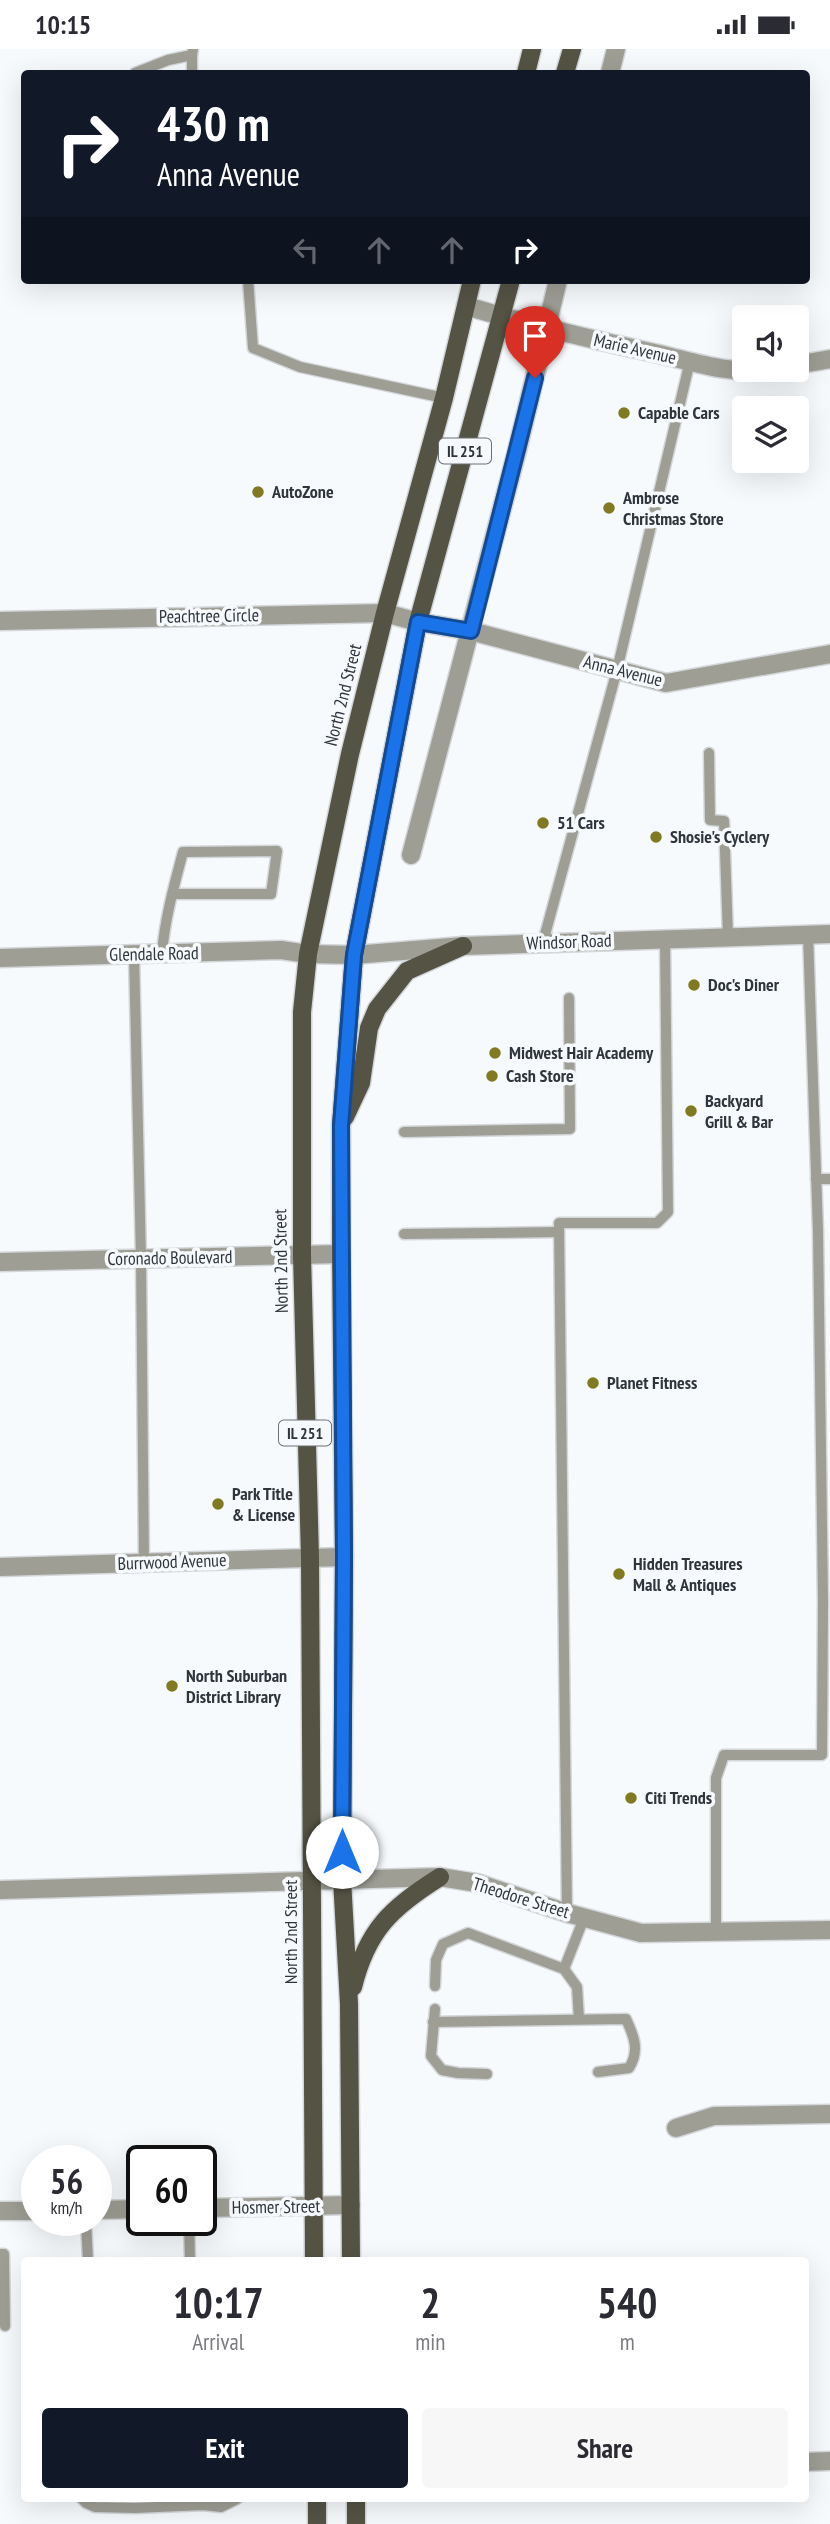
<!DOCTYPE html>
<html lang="en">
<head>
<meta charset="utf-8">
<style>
  :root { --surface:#fff; --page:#f7f7f7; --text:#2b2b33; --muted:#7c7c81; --accent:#111827 }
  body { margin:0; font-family:"PT Sans Narrow",sans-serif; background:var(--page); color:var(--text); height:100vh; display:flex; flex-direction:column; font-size:26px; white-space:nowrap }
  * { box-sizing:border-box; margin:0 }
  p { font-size:23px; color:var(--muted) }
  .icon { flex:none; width:38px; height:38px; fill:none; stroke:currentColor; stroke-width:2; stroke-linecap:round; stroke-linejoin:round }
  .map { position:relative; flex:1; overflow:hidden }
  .sheet { position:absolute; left:21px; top:2208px; width:788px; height:245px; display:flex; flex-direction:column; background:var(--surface); border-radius:7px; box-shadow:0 7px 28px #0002 }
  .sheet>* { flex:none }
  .top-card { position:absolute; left:21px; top:21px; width:789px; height:214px; border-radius:7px; box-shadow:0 7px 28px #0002; background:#111827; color:#fff; overflow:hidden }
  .controls { position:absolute; left:732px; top:256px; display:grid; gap:14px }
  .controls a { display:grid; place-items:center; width:77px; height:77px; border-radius:7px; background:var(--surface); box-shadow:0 7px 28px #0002; font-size:35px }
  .speed { position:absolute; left:21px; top:2096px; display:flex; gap:14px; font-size:35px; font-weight:700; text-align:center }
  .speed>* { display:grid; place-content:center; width:91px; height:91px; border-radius:50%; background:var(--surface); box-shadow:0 7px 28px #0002; line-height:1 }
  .speed small { font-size:18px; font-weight:400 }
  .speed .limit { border:4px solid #111; border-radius:10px; background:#fff; color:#111 }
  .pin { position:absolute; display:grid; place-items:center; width:60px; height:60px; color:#fff; margin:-72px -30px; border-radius:50% 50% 50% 0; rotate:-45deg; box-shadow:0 0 7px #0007 }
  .pin .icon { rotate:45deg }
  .me { position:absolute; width:77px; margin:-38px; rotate:0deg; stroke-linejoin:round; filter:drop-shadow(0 0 5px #0008) }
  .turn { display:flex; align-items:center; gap:24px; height:147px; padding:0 21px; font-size:32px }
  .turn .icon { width:91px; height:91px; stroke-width:2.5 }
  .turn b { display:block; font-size:49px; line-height:60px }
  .lanes { display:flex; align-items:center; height:66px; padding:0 21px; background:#0003; justify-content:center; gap:35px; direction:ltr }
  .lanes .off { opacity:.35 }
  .eta { display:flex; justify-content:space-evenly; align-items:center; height:119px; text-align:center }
  .eta b { font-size:42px; font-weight:700; line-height:49px }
  .cta { display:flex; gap:14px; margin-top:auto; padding:14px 21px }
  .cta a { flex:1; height:80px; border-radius:7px; background:var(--accent); color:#fff; font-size:28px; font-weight:700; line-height:80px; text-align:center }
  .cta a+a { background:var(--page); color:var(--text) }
  .status { display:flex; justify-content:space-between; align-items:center; height:49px; padding:0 35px; background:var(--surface); direction:ltr }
  .status svg { height:19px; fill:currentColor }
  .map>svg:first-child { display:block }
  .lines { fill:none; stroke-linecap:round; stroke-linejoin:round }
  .service-casing { stroke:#d3d7da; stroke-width:13 }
  .minor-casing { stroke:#d3d7da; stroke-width:21 }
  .tertiary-casing { stroke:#d3d7da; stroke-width:21 }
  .primary-casing { stroke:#d3d7da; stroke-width:21 }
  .service { stroke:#9e9e95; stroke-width:10 }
  .minor { stroke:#9e9e95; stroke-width:18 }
  .tertiary { stroke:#9e9e95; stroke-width:18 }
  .primary { stroke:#545344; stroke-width:18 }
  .route-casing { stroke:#114b97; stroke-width:18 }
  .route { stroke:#1a73e8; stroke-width:12 }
  .poi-dot { fill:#817a20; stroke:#f7fafd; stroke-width:2.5 }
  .labels { text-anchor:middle; stroke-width:7; stroke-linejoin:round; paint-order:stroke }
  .shield { fill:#f7fafd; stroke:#6b7075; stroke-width:2 }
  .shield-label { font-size:16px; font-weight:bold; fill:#2f353b }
  .street-label { font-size:18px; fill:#2f353b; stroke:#f7fafd }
  .poi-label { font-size:18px; font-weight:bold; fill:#2f353b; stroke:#f7fafd; text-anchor:start }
</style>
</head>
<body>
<div class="status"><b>10:15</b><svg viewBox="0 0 49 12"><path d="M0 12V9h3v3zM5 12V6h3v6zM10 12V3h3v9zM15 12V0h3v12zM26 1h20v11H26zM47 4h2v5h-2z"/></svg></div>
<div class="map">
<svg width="830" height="2475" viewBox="0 0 830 2475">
  <rect width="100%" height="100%" fill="#f7fafd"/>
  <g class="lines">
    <g class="service-casing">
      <g id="service">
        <path d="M 192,6 L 192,24"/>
        <path d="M 135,24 L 168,11 L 192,6 L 193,0"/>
        <path d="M 248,231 L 253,299 L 300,318 L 444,349"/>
        <path d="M 709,704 L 710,771 L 724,772 L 728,888"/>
        <path d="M 543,893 L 617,621 L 690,312"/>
        <path d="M 162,904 C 165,869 174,837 183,803 L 277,802 L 271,845 L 172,845"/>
        <path d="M 134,905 L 141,1210 L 144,1514"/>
        <path d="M 404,1083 L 570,1080 L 569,949"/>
        <path d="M 816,1130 L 830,1130"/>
        <path d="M 404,1185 L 559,1183"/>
        <path d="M 567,1864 L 559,1174 L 657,1174 L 668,1163 L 665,890"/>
        <path d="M 716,1883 L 716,1729 L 724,1706 L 822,1706 L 823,1552 L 818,1182 L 808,885"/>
        <path d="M 564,1920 L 584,1869"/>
        <path d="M 435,1937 L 436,1911 L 443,1895 L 468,1884 L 564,1920 L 577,1938 L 579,1970"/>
        <path d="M 435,1960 L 431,2007 L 442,2021 L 458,2024 L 487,2025"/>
        <path d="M 433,1973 L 626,1970 C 634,1987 640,2002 629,2019 L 598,2023"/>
        <path d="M 86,2172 L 88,2212"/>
        <path d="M 189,2172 L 190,2212"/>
        <path d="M 0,2205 L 4,2205 L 5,2277"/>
        <path d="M 82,2450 L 86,2454 L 95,2458 L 135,2459 L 203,2456 L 221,2458 L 237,2450"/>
      </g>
    </g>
    <g class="minor-casing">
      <g id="minor">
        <path d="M 610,24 L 616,0"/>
        <path d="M 466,257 C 530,276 594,291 659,305 C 694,313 730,326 765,320"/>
        <path d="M 796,316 L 830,310"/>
        <path d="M 0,572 L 385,564 L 418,573 L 471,582 L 666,634 L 830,605"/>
        <path d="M 411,806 L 517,402 L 558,231"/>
        <path d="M 0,909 L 281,901 L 308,905"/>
        <path d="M 0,1213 L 341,1205"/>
        <path d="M 0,1518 L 344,1508"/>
        <path d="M 0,1841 L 440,1828 L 477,1834 L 567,1864 L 641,1884 L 830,1881"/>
        <path d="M 676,2079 L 714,2067 L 830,2065"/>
        <path d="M 201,2159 L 351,2156"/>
        <path d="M 96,2161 L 142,2160"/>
        <path d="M 0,2162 L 37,2162"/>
        <path d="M 805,2413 L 830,2412"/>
      </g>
    </g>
    <g class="tertiary-casing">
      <path id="tertiary" d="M 308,905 L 354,906 L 463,897 L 830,885"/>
    </g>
    <g class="primary-casing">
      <g id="primary">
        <path d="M 526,24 L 532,0"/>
        <path d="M 565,24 L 572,0"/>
        <path d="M 345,1068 L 361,1034 L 369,979 L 377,960 L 407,922 L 463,897"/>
        <path d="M 353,1938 C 367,1881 392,1858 440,1828"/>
        <path d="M 314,2212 L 310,1509 L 302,1206 L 302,963 L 308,905 L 350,705 L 385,564 L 444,349 L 472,231"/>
        <path d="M 351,2212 L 349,1955 L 342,1830 L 344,1508 L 341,1205 L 341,1077 L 354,906 L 418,573 L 511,231"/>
        <path d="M 317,2450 L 317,2475"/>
        <path d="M 356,2450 L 356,2475"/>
      </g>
    </g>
    <use href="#service" class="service"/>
    <use href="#minor" class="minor"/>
    <use href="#tertiary" class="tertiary"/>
    <use href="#primary" class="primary"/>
  </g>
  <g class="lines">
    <g class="route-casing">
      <path id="route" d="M 342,1803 L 344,1508 L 341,1077 L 354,906 L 418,573 L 471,582 L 535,329"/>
    </g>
    <use href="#route" class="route"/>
  </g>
  <g class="poi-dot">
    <circle cx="624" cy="364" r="7"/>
    <circle cx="258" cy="443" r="7"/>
    <circle cx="609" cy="459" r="7"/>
    <circle cx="543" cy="774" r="7"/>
    <circle cx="656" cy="788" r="7"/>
    <circle cx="694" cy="936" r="7"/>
    <circle cx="495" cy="1004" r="7"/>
    <circle cx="492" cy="1027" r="7"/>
    <circle cx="691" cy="1062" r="7"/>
    <circle cx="593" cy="1334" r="7"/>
    <circle cx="218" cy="1455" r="7"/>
    <circle cx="619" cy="1525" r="7"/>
    <circle cx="172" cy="1637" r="7"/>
    <circle cx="631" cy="1749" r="7"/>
  </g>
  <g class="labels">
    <g class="shield">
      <rect x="439" y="389.5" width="52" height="25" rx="5"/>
      <rect x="279" y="1371.5" width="52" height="25" rx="5"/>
    </g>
    <g class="shield-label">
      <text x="465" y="408">IL 251</text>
      <text x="305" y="1390">IL 251</text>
    </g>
    <g class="street-label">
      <text transform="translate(635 300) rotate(13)" y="6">Marie Avenue</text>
      <text transform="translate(209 567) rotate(-1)" y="6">Peachtree Circle</text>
      <text transform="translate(623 622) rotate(14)" y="6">Anna Avenue</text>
      <text transform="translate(343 646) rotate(-76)" y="6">North 2nd Street</text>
      <text transform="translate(569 893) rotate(-2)" y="6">Windsor Road</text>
      <text transform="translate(154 905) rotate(-1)" y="6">Glendale Road</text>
      <text transform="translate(170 1209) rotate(-1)" y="6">Coronado Boulevard</text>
      <text transform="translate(281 1212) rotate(-91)" y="6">North 2nd Street</text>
      <text transform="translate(172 1513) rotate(-2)" y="6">Burrwood Avenue</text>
      <text transform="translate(521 1849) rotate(17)" y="6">Theodore Street</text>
      <text transform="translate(291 1883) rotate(-90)" y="6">North 2nd Street</text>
      <text transform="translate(276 2158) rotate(-1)" y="6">Hosmer Street</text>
    </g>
    <g class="poi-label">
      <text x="638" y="370">Capable Cars</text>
      <text x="272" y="449">AutoZone</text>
      <text x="623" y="455">Ambrose<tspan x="623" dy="21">Christmas Store</tspan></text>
      <text x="557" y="780">51 Cars</text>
      <text x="670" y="794">Shosie's Cyclery</text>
      <text x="708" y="942">Doc's Diner</text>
      <text x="509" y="1010">Midwest Hair Academy</text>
      <text x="506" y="1033">Cash Store</text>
      <text x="705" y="1058">Backyard<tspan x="705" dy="21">Grill &amp; Bar</tspan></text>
      <text x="607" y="1340">Planet Fitness</text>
      <text x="232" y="1451">Park Title<tspan x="232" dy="21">&amp; License</tspan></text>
      <text x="633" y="1521">Hidden Treasures<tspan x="633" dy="21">Mall &amp; Antiques</tspan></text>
      <text x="186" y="1633">North Suburban<tspan x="186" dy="21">District Library</tspan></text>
      <text x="645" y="1755">Citi Trends</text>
    </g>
  </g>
</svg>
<div class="controls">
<a><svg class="icon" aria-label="sound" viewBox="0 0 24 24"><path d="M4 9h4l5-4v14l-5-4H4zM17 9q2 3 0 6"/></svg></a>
<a><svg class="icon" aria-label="layers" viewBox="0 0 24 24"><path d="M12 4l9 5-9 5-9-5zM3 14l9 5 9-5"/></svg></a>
</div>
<div class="speed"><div>56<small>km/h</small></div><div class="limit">60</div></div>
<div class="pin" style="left:535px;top:329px;background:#d93025"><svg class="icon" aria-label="arrive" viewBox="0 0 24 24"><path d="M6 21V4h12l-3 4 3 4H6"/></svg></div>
<svg class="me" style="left:342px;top:1803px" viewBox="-20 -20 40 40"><circle r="19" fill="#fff"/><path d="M0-13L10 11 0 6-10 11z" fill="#1a73e8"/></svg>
<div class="top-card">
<div class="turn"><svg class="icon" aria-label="right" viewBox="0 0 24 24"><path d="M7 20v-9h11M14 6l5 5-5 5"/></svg><div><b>430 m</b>Anna Avenue</div></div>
<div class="lanes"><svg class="icon off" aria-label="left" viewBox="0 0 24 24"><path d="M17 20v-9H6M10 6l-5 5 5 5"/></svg><svg class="icon off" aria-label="ahead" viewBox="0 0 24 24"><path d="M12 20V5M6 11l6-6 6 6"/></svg><svg class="icon off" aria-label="ahead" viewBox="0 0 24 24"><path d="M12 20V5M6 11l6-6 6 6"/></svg><svg class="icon" aria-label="right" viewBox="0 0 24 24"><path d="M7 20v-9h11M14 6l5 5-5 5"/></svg></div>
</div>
<section class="sheet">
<div class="eta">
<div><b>10:17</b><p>Arrival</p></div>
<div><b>2</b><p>min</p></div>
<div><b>540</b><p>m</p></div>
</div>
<div class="cta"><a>Exit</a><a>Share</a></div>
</section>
</div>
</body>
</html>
